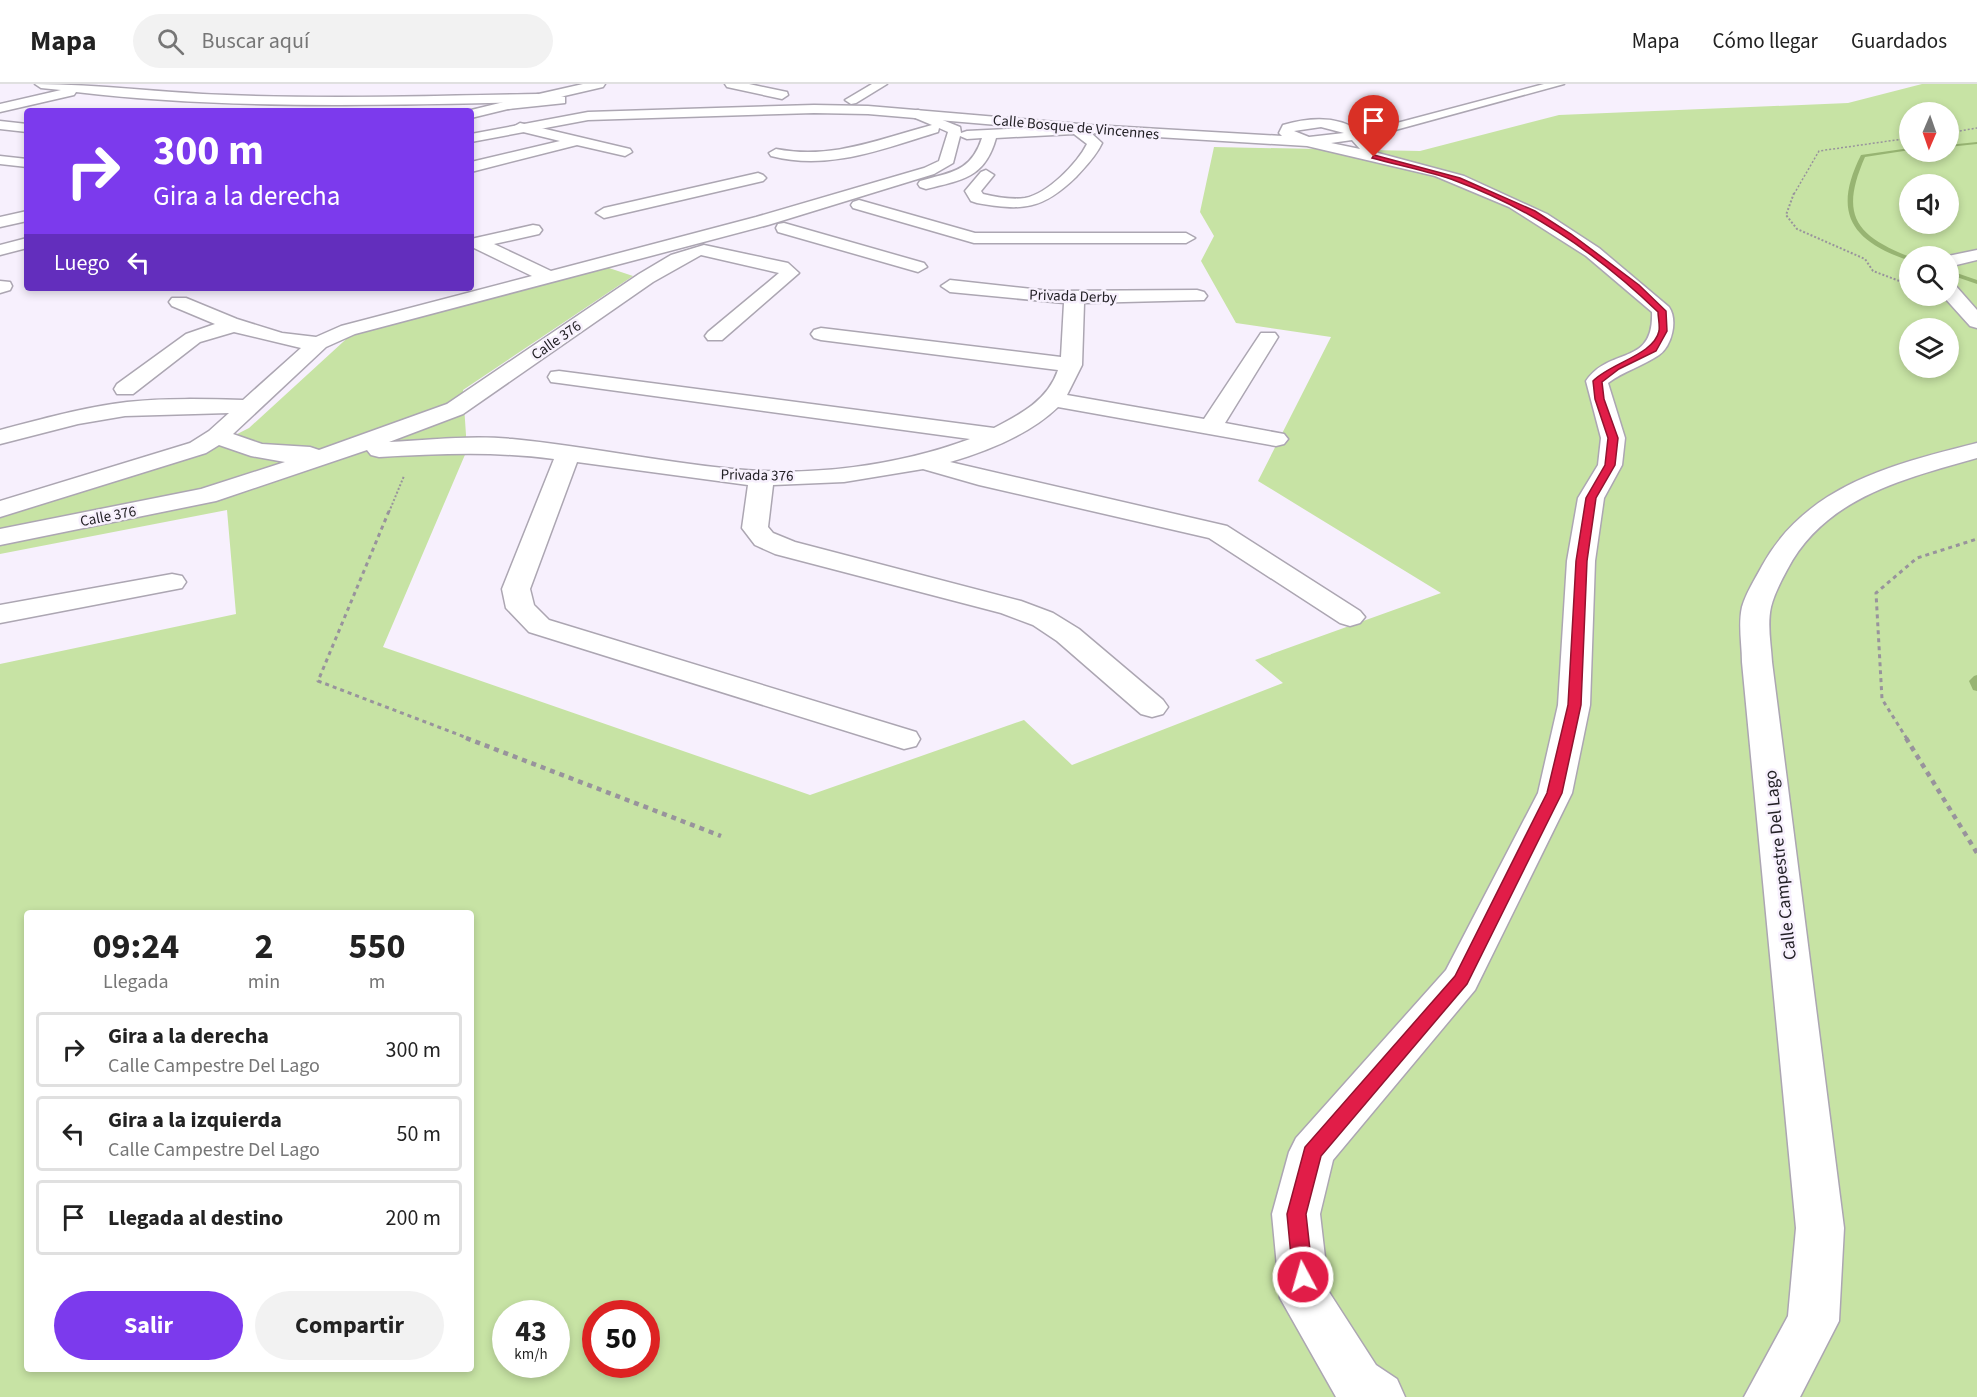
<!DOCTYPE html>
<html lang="es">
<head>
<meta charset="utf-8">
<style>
  :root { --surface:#fff; --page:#f2f2f2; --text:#222; --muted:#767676; --line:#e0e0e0; --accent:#7c3aed }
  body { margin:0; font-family:"Source Sans 3",sans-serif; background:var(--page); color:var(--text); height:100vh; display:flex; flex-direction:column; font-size:22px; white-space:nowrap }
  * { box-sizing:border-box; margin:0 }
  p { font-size:20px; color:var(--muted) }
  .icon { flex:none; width:33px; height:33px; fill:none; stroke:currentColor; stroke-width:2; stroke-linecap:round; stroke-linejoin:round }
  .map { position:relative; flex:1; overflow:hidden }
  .details { position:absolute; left:24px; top:826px; width:450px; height:462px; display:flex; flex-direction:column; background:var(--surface); border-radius:6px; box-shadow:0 3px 9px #0003 }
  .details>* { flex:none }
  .guide { position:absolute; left:24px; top:24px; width:450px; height:183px; border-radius:6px; box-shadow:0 3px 9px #0003; background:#7c3aed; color:#fff; overflow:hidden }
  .needle { width:39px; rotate:182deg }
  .fabs { position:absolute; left:1899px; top:18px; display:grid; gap:12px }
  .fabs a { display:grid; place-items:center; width:60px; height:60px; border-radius:50%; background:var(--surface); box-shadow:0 3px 9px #0003; font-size:30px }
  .speed { position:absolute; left:492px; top:1216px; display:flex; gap:12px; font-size:30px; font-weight:700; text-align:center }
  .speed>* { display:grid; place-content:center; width:78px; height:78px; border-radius:50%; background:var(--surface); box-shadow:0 3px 9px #0003; line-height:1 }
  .speed small { font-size:15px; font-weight:400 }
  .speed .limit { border:9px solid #d22; background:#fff; color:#111 }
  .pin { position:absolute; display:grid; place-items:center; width:51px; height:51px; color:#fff; margin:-62px -26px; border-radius:50% 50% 50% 0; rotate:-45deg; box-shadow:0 0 6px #0007 }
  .pin .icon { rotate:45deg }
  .me { position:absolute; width:66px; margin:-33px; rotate:354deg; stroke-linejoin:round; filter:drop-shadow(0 0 4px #0008) }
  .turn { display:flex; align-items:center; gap:21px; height:126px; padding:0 30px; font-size:27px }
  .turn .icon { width:78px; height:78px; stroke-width:2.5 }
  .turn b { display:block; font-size:42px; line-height:51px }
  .then { display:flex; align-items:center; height:57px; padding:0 30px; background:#0003; gap:12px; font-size:22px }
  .eta { display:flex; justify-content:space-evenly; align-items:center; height:102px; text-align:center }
  .eta b { font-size:36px; font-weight:700; line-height:42px }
  .primary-button { display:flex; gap:12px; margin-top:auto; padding:12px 30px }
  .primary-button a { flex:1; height:69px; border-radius:36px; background:var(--accent); color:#fff; font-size:24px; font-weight:700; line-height:69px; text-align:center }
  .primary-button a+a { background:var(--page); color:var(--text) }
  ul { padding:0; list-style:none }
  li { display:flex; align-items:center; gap:18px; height:75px; margin:0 12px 9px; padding:0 18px; border:3px solid var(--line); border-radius:6px }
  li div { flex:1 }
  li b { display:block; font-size:22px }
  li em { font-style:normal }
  header { display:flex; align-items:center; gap:36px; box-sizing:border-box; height:84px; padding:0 30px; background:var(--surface); border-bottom:2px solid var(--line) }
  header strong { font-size:28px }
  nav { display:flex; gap:33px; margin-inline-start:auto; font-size:21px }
  .search { width:420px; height:54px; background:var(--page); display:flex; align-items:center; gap:15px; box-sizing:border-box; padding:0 21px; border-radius:33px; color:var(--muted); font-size:22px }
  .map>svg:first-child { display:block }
  .green { fill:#c7e3a4; fill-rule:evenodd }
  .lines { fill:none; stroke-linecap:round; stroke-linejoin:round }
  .stream { fill:#97b472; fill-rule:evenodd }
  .minor-casing { stroke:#aca6b2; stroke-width:3 }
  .tertiary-casing { stroke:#aca6b2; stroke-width:3 }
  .secondary-casing { stroke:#aca6b2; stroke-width:3 }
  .path-far3 { stroke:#98939c; stroke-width:1.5; stroke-dasharray:2 2; stroke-linecap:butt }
  .path-far2 { stroke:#98939c; stroke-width:2; stroke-dasharray:2 2; stroke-linecap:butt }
  .path-far1 { stroke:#98939c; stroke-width:3; stroke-dasharray:4 4; stroke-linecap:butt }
  .path { stroke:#98939c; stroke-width:4.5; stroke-dasharray:5 5; stroke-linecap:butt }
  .minor { fill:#fff; fill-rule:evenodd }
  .tertiary { fill:#fff; fill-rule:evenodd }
  .secondary { fill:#fff; fill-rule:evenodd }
  .route { fill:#e11d48; stroke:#92132f; stroke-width:1.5 }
  .labels { text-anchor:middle; stroke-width:5; stroke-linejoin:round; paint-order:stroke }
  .far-street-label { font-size:15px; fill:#232126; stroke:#f7f0fd }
  .street-label { font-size:18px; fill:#232126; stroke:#f7f0fd }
</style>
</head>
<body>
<header>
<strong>Mapa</strong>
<div class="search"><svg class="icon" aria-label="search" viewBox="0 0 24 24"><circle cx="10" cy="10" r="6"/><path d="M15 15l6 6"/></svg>Buscar aquí</div>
<nav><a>Mapa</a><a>Cómo llegar</a><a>Guardados</a></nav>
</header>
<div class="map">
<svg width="1977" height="1313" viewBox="0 0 1977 1313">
  <rect width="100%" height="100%" fill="#f7f0fd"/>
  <path class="green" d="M 1922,0 L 1977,0 L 1977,1313 L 0,1313 L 0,580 L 236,530 L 227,426 L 0,470 L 0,425 L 194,372 L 249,344 L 355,247 L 606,183 L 633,192 L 463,306 L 467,366 L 383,563 L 810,711 L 1024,636 L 1072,681 L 1283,599 L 1255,576 L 1441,509 L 1258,397 L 1331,253 L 1236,239 L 1201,177 L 1214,152 L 1200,128 L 1214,63 L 1420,67 L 1559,31 L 1848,19 ZM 1910,28 L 1948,28 L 1948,68 L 1910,68 ZM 1910,100 L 1948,100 L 1948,140 L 1910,140 ZM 1910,172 L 1948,172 L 1948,212 L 1910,212 ZM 1910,244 L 1948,244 L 1948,284 L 1910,284 ZM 27,830 L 471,830 L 471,1286 L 27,1286 ZM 506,1230 L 556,1230 L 556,1281 L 506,1281 ZM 596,1230 L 646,1230 L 646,1281 L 596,1281 Z"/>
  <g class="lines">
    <g class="stream">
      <path d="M 1977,58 L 1977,60 L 1948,63 L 1948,61 Z"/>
      <path d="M 1910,64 L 1910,66 L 1865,73 C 1840,130 1854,151 1910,173 L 1910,177 C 1851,157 1832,129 1861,71 Z"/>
      <path d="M 1948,186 L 1977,196 L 1977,200 L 1948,190 Z"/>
      <path d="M 1977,591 L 1977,607 L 1973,606 L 1969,597 L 1974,592 Z"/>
    </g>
    <g class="minor-casing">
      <g id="minor">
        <path d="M 35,0 C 99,0 163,9 227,11 C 330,15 434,12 538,10 L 544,14 L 538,18 C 384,21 229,26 76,8 L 74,11 L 0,28 L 0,20 L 61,6 L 41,4 Z"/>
        <path d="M 872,0 L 887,0 L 856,19 L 851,20 L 845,16 Z"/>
        <path d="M 918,26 L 960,43 L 961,49 L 967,47 L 1091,41 L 1098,45 L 1091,49 L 1102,59 C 1096,72 1086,82 1076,93 C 1042,126 1023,127 977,119 L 971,117 L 965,107 L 981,88 L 986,86 L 994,91 L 981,107 L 983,110 C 996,113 1011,116 1025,114 C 1047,110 1077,80 1087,60 L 1074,50 L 996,54 C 985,94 962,96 926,105 L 920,103 L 918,100 L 920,97 C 951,88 971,88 982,54 L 967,55 L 960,52 L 953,79 L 934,90 L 768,141 L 355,250 L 326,263 L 233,350 L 262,360 L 310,363 L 319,366 L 447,320 L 639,190 L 671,171 L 704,161 L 788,179 L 799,189 L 722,256 L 708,256 L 705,252 L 708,248 L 779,189 L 701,171 L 653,198 L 463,330 L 389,358 C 429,356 471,351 512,355 C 586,362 659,378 733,385 C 811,393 897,382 970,355 L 559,299 L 551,298 L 548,293 L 551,288 L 559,287 L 994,344 C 1021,330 1048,316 1058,286 L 821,256 L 814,254 L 811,250 L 814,246 L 821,244 L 1061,273 L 1064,219 L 950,208 L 941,202 L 950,196 L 1051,207 L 1197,206 L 1204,208 L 1207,212 L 1204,216 L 1084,219 L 1082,281 L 1067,311 L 1204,335 L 1261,249 L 1275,249 L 1278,253 L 1225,339 L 1284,350 L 1288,355 L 1284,360 L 1276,362 L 1058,323 C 1030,350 988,367 950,378 L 1227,442 L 1360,527 L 1365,533 L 1360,539 L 1350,542 L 1340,539 L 1209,454 L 979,401 L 923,385 L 844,398 L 773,401 L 768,443 L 773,449 L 795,458 L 1021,517 L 1053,529 L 1079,545 L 1163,616 L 1168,623 L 1163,630 L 1152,633 L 1141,630 L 1057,557 L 1033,541 L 1001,529 L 775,470 L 755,461 L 742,444 L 748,401 L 577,378 L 530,505 L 534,521 L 549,536 L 916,648 L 920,655 L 916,662 L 904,665 L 529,548 L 506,524 L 502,505 L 554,375 C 495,367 438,370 379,373 L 371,371 L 367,366 L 216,417 L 0,461 L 0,445 L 201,405 L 285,378 L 251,372 L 219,361 L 206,369 L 0,433 L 0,417 L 190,359 L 209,347 L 229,329 L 125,332 L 78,340 L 0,360 L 0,346 C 42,335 84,323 127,318 C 166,314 204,315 243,316 L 301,264 L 234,248 L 200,258 L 133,310 L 117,310 L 114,305 L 117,300 L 186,250 L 215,240 L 172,222 L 169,218 L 172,214 L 186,214 L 237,235 L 282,249 L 316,253 L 341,242 L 532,192 L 474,164 L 471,165 L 471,155 L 533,141 L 539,142 L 542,146 L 539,150 L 494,160 L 551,187 L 756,133 L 924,84 L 939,77 L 948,48 L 939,44 L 938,48 C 882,65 829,87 771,72 L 769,69 L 776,65 C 832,76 879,55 932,41 L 913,33 L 913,27 Z"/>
        <path d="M 0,37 L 27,40 L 27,48 L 0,45 Z"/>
        <path d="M 520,39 L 630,65 L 632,68 L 625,72 L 577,61 L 471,88 L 471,78 L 560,57 L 515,46 L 513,43 Z"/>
        <path d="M 0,72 L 27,75 L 27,83 L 0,80 Z"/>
        <path d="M 758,89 L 763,91 L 766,94 L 763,97 L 604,134 L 596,129 L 604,124 Z"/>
        <path d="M 859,116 L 975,149 L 1186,149 L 1195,154 L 1186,159 L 974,159 L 853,124 L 851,121 L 853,118 Z"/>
        <path d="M 784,139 L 924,179 L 927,183 L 918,188 L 778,148 L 776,144 L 778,140 Z"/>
        <path d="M 0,197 L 10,198 L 12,202 L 10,206 L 0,209 Z"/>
        <path d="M 172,490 L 182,492 L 186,498 L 182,504 L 0,539 L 0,521 Z"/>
      </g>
    </g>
    <g class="tertiary-casing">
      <g id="tertiary">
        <path d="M 583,0 L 605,0 L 603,3 L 508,25 L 501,21 L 503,18 Z"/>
        <path d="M 725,0 L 749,0 L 787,8 L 788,11 L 782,15 L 727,3 Z"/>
      </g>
    </g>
    <g class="secondary-casing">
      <g id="secondary">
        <path d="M 1544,0 L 1564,0 L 1366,54 L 1378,69 L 1464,92 L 1547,130 L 1599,164 L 1669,223 C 1678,236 1672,262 1659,271 C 1643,282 1624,287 1608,299 L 1625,354 L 1622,381 L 1604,414 L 1595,477 L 1590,621 L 1572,709 L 1475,906 L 1333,1076 L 1320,1130 L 1329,1208 L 1376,1281 L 1397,1295 L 1405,1313 L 1336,1313 L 1280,1214 L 1272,1130 L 1289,1068 L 1296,1054 L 1446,886 L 1538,709 L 1558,621 L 1567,477 L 1578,414 L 1598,381 L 1601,354 L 1586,297 C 1610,262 1654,283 1652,228 L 1586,172 L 1509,123 L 1435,92 L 1307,62 L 1091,49 L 868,30 L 814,29 L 588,36 L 471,58 L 471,50 L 588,28 L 814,21 L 868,22 L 1091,41 L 1282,52 L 1279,49 L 1283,41 C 1307,34 1337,31 1359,47 L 1378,44 ZM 1321,43 L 1344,49 L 1309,53 L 1294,47 ZM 1352,56 L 1360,65 L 1331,59 Z"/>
        <path d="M 560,12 L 565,13 L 565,19 L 508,25 L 471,34 L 471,27 L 467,27 L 508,17 Z"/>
        <path d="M 27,127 L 27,137 L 0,143 L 0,133 Z"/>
        <path d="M 27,154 L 27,164 L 0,171 L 0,161 Z"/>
        <path d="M 1977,166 L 1977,176 L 1948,183 L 1948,172 Z"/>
        <path d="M 1948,199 L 1955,201 L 1977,226 L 1977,244 L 1970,242 L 1943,212 L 1948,212 Z"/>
        <path d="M 1977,359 L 1977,374 C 1904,395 1825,413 1787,486 C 1781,497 1774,511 1771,523 C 1767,541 1771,560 1772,578 L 1844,1144 L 1839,1237 L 1800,1313 L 1744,1313 L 1788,1232 L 1796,1144 L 1742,578 C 1742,560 1738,541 1742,523 C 1746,509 1755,495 1762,482 C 1806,401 1894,380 1977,359 Z"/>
      </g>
    </g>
    <g class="path-far3">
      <path d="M 1948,49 L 1977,44"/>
      <path d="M 1794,110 L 1819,67 L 1910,54"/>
    </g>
    <g class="path-far2">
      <path d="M 1794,109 L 1786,131 L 1797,145 L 1865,175 L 1873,187 L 1910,201"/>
      <path d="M 389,428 L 404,392"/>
    </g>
    <g class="path-far1">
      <path d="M 389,427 L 318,597 L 470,655"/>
      <path d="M 1907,655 L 1882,615 L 1876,509 L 1917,474 L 1977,455"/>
    </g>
    <g class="path">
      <path d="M 466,654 L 721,752"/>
      <path d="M 1906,654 L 1977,769"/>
    </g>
    <use href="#minor" class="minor"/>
    <use href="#tertiary" class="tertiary"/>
    <use href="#secondary" class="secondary"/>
  </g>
  <path class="route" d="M 1374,71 L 1460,94 L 1535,127 L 1571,150 L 1639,201 L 1666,227 L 1667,247 L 1656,267 L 1619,285 L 1602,298 L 1604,315 L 1618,354 L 1615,381 L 1596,414 L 1587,477 L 1581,621 L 1562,709 L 1467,900 L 1321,1072 L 1306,1130 L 1313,1193 L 1310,1199 L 1303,1202 L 1296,1199 L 1293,1193 L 1287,1130 L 1305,1063 L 1455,892 L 1547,709 L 1568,621 L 1576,477 L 1586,414 L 1605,381 L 1608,354 L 1595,315 L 1593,297 C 1610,279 1654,271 1659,247 C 1660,241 1658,233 1658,228 C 1600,172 1532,125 1456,97 C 1429,87 1400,82 1372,74 Z"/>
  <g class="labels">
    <g class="far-street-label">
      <text transform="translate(1076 43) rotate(5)" y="5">Calle Bosque de Vincennes</text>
      <text transform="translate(1073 212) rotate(2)" y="5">Privada Derby</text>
      <text transform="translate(556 256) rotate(-35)" y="5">Calle 376</text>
      <text transform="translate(757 391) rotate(1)" y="5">Privada 376</text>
      <text transform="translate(108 432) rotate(-11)" y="5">Calle 376</text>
    </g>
    <g class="street-label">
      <text transform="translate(1780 781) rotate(-96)" y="6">Calle Campestre Del Lago</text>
    </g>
  </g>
</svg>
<div class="fabs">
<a><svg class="needle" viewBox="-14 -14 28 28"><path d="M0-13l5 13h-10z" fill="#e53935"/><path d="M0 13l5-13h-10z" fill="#767676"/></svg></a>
<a><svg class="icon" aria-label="sound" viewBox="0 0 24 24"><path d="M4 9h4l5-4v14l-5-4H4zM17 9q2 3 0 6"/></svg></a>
<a><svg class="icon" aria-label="search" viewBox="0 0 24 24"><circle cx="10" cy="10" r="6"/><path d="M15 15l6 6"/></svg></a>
<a><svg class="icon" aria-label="layers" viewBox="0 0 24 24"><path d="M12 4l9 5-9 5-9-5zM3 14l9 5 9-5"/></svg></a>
</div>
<div class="speed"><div>43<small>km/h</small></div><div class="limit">50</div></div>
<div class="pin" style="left:1374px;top:73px;background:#d93025"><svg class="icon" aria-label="arrive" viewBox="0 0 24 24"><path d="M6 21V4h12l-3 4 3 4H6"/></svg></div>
<svg class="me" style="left:1303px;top:1193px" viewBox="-20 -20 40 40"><circle r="17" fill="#e11d48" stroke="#fff" stroke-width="3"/><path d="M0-11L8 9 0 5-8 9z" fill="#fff"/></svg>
<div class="guide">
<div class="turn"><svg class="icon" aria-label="right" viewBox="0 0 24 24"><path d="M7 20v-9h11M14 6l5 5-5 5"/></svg><div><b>300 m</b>Gira a la derecha</div></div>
<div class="then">Luego<svg class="icon" aria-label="left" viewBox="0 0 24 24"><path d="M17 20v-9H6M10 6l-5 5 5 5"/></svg></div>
</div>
<section class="details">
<div class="eta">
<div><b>09:24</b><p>Llegada</p></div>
<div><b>2</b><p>min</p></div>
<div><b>550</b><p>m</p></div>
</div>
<ul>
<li><svg class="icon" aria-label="right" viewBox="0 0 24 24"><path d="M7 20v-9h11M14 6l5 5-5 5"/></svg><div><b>Gira a la derecha</b><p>Calle Campestre Del Lago</p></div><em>300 m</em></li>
<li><svg class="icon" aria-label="left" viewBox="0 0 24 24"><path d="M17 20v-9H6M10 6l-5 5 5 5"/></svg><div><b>Gira a la izquierda</b><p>Calle Campestre Del Lago</p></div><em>50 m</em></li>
<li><svg class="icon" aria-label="arrive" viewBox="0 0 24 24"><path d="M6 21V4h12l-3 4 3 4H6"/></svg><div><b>Llegada al destino</b></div><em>200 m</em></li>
</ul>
<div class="primary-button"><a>Salir</a><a>Compartir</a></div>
</section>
</div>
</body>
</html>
